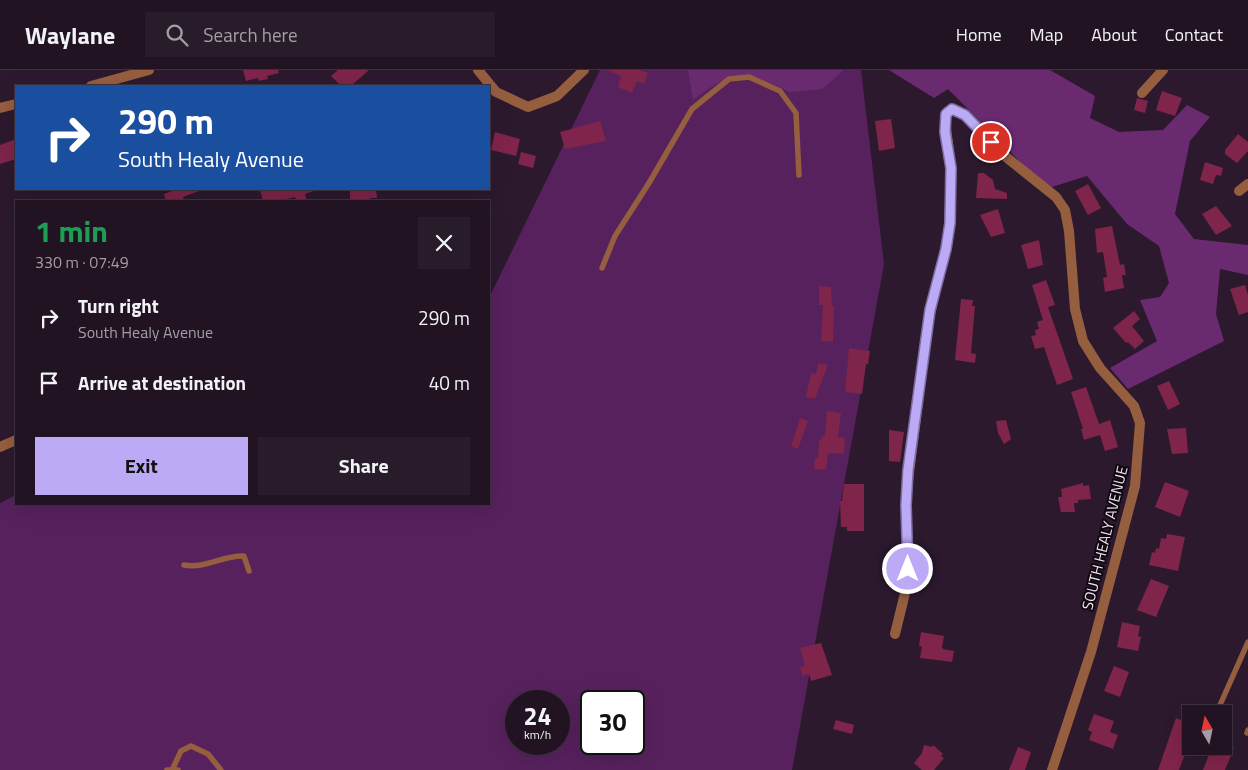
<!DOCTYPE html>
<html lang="en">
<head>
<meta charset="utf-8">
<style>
  :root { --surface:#211322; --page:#291c2a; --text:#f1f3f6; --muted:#a29ea5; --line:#3e3240; --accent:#bcaaf6 }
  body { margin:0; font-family:"Titillium Web",sans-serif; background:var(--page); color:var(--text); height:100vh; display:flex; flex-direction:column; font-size:19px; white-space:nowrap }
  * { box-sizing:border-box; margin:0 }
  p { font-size:16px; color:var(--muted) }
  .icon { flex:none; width:28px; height:28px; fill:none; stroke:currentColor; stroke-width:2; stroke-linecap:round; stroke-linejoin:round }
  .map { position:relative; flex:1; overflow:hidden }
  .details { position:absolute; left:15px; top:130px; width:475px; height:305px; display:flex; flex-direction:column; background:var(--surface); border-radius:0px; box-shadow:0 5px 20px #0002,0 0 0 1px var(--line) }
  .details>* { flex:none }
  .banner { position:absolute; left:15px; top:15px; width:475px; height:105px; border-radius:0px; box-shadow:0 5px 20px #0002,0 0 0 1px var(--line); background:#1a4fa0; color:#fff; overflow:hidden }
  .needle { width:32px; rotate:351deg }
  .controls { position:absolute; left:1182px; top:635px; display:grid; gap:10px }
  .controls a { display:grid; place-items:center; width:50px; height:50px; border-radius:0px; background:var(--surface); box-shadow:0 5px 20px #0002,0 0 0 1px var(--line); font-size:25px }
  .speed { position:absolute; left:505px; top:620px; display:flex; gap:10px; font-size:25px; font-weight:700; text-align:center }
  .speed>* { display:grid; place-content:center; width:65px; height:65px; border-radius:50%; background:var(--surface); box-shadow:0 5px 20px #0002,0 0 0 1px var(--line); line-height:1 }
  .speed small { font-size:12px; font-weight:400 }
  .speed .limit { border:2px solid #111; border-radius:8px; background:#fff; color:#111 }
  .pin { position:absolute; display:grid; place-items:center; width:42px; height:42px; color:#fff; margin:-21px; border:2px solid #fff; border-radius:50%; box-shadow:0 1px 5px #0007 }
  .me { position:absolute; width:55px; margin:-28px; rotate:0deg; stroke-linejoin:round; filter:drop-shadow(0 0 4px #0008) }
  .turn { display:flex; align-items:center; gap:18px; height:105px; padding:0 20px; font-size:22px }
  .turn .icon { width:65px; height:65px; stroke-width:2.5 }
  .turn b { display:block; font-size:35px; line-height:42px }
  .round { display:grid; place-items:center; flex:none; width:52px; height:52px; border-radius:0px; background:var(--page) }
  .head { display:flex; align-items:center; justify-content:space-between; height:85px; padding:0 20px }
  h1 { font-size:30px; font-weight:700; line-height:38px; color:#1e9e55 }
  .cta { display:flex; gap:10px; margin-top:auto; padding:10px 20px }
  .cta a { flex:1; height:58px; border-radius:0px; background:var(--accent); color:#111; font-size:20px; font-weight:700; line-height:58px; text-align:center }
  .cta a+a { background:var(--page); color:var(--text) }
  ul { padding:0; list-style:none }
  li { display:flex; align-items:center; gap:15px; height:65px; padding:0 20px }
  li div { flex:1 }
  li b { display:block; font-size:19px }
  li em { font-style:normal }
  header { display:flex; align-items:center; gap:30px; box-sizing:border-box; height:70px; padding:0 25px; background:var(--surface); border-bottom:1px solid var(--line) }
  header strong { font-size:24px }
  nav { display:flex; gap:28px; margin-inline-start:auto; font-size:18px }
  .search { width:350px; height:45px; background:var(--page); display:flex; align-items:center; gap:12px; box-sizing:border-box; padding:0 18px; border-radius:0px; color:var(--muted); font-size:19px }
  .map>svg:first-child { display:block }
  .green { fill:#57215d; fill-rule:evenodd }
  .forest { fill:#692a70 }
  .building { fill:#7f244a }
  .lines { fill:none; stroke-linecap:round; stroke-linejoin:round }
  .service { stroke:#955e3f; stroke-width:5.5 }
  .minor { stroke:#955e3f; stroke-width:10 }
  .route-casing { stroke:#7a6ea0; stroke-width:12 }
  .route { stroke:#bcaaf6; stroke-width:9 }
  .labels { text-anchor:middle; stroke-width:4; stroke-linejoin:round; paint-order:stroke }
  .street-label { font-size:15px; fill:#f3e6f4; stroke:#100811 }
</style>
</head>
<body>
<header>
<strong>Waylane</strong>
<div class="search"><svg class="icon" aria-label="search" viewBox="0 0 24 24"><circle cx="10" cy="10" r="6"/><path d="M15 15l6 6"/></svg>Search here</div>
<nav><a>Home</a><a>Map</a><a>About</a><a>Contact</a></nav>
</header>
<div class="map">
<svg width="1248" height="700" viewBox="0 0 1248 700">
  <rect width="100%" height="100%" fill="#2c192e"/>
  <path class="green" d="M 600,0 L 861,0 L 884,194 L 792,700 L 0,700 L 0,433 L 16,425 L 16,434 L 489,434 L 489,228 ZM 516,631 L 559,631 L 559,674 L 516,674 ZM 591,631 L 634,631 L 634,674 L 591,674 Z"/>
  <g class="forest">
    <path d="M 688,0 L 844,0 L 822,19 L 789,22 C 746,0 731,0 693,30 Z"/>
    <path d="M 889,0 L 1050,0 L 1095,26 L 1090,48 L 1119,62 L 1163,60 L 1187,35 L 1210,47 L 1190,71 L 1175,144 L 1194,169 L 1248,175 L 1248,205 L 1220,199 L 1216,244 L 1224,271 L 1128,319 L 1110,298 L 1157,271 L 1140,230 L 1160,227 L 1169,213 L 1159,176 L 1127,154 L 1087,106 L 1052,117 L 1030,102 L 948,19 L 934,28 Z"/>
  </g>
  <g class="building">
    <path d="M 243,0 L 278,0 L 279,3 L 267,6 L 268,9 L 259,11 L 258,8 L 246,11 Z"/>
    <path d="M 338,0 L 369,0 L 351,16 L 341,16 L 331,6 Z"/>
    <path d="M 607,0 L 640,0 L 648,3 L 644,14 L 637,11 L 632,23 L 618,17 L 621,6 Z"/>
    <path d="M 1162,21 L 1182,28 L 1175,46 L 1156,40 Z"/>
    <path d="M 1137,28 L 1148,31 L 1145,43 L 1134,40 Z"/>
    <path d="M 891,49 L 895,78 L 879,81 L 875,51 Z"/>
    <path d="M 600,51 L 606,71 L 565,79 L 560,62 Z"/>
    <path d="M 495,62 L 520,69 L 516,86 L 491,80 Z"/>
    <path d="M 1238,64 L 1248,72 L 1248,81 L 1237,93 L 1225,84 L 1225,80 Z"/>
    <path d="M 16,69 L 16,89 L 0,94 L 0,75 Z"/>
    <path d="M 521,82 L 536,86 L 533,98 L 518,94 Z"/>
    <path d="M 1205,92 L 1223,98 L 1221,106 L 1216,105 L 1213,114 L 1200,110 Z"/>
    <path d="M 978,103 L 984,103 L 993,110 L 995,119 L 1007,123 L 1007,129 L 976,128 Z"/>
    <path d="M 1088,114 L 1101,138 L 1088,145 L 1075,121 Z"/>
    <path d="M 178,119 L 202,119 L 202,120 L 183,127 L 184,131 L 166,131 L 164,124 Z"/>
    <path d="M 267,119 L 313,119 L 314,121 L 305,124 L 307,131 L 296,131 L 295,127 L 278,131 L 263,131 L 260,120 Z"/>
    <path d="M 350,119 L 376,119 L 377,128 L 370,128 L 370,131 L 350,131 Z"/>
    <path d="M 1216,136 L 1232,156 L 1216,165 L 1202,144 Z"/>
    <path d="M 998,139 L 1005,163 L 991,167 L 980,145 Z"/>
    <path d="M 1112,156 L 1120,195 L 1124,194 L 1126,205 L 1122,205 L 1124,218 L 1105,222 L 1103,208 L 1107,207 L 1103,182 L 1097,183 L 1095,159 Z"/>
    <path d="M 1039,170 L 1043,195 L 1028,199 L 1021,175 Z"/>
    <path d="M 1046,210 L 1055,235 L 1048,237 L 1073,309 L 1057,315 L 1044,277 L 1035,279 L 1031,266 L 1036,265 L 1035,260 L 1039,259 L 1037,252 L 1043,250 L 1032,215 Z"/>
    <path d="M 1245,215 L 1248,225 L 1248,242 L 1239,245 L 1230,219 Z"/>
    <path d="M 819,216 L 831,217 L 832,236 L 834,236 L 833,272 L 821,271 L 823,235 L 819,235 Z"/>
    <path d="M 961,229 L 973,230 L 972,236 L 975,236 L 971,283 L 976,284 L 975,293 L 955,290 Z"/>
    <path d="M 1134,241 L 1140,249 L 1132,256 L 1144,271 L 1135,279 L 1128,272 L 1126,273 L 1113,258 Z"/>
    <path d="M 849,278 L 870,281 L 868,294 L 866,294 L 862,324 L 845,322 Z"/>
    <path d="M 818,293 L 828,295 L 815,329 L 806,327 L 811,303 L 816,304 Z"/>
    <path d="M 1169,311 L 1180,334 L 1168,340 L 1157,316 Z"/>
    <path d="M 1086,317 L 1099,354 L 1110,350 L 1118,377 L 1105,381 L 1100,365 L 1084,370 L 1081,359 L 1083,359 L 1071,322 Z"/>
    <path d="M 827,341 L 841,343 L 838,367 L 845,368 L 844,384 L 828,383 L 826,400 L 814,399 L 815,388 L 818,388 L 819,370 L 821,370 L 822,366 L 825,366 Z"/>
    <path d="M 800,348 L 808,351 L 798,379 L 791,376 Z"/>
    <path d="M 1006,350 L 1011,369 L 1004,374 L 998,363 L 996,351 Z"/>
    <path d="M 1186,358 L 1188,383 L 1172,384 L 1167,359 Z"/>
    <path d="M 889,360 L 904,362 L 900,392 L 889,391 Z"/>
    <path d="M 1165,412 L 1189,421 L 1180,447 L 1155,437 Z"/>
    <path d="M 1083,413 L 1083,416 L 1089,415 L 1091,429 L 1078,430 L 1078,433 L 1074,433 L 1075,442 L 1061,442 L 1058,427 L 1062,427 L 1061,419 Z"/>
    <path d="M 844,414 L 864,414 L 864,461 L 847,461 L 847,457 L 841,457 L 840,431 L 842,431 Z"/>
    <path d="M 1167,464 L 1185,467 L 1178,501 L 1149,495 L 1152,482 L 1155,483 L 1156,478 L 1159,479 L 1161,468 L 1166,469 Z"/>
    <path d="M 1151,509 L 1169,516 L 1156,547 L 1137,540 Z"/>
    <path d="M 1122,552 L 1140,556 L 1138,566 L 1141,567 L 1138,581 L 1117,577 Z"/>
    <path d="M 921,562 L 944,566 L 942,577 L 943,579 L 954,581 L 952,592 L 920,588 L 922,577 L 919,576 Z"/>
    <path d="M 821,573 L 832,605 L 811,611 L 809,604 L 802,606 L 800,597 L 805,596 L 800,578 Z"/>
    <path d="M 1114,596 L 1129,602 L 1120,627 L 1104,621 Z"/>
    <path d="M 1094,644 L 1114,651 L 1110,662 L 1118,665 L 1113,679 L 1089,670 L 1092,662 L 1088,660 Z"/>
    <path d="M 1176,648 L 1191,654 L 1191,668 L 1179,700 L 1158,700 Z"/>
    <path d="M 836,650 L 854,655 L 852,664 L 833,659 Z"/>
    <path d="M 1224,674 L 1234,678 L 1225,700 L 1203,700 L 1211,679 L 1213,680 L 1214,676 L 1224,676 Z"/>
    <path d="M 924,675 L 932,677 L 933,675 L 943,684 L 941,686 L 944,688 L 934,700 L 922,700 L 914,693 L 922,683 Z"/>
    <path d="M 1018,677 L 1031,682 L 1025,700 L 1009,700 Z"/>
  </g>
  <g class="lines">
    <g class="service">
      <path d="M 602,198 L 615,166 L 649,113 L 692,39 L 729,9 L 749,7 L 780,21 L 796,43 L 799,105"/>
      <path d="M 184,495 C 205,499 223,485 244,486 L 249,501"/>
      <path d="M 1216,644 L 1248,572"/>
      <path d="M 1247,663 L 1248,660"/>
      <path d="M 173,698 L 181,681 L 191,676 L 208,684 L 221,700"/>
      <path d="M 167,700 L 178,700"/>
    </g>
    <g class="minor">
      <path d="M 478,0 L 496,22 L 528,37 L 557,26 L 584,0"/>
      <path d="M 91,16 L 149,0"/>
      <path d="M 1142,23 L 1163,0"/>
      <path d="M 0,38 L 16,34"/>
      <path d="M 1239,121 L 1248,114"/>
      <path d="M 0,377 L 16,370"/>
      <path d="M 895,564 L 907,515 L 907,418 L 928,253 L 949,163 L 951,98 L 945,49 L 948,41 L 956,40 L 965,45 L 1006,87 L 1056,127 L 1065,140 L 1069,161 L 1075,239 L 1083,271 L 1100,298 L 1134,336 L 1140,353 L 1135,416 L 1091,582 L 1052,700"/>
    </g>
  </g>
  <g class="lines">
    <g class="route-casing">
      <path id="route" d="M 908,499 L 906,435 L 908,400 L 930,240 L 946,179 L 950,153 L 951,98 L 945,62 L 946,44 L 952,39 L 965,45 L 991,72"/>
    </g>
    <use href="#route" class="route"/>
  </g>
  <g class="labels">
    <g class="street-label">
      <text transform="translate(1105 468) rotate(-76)" y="5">SOUTH HEALY AVENUE</text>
    </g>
  </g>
</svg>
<div class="controls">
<a><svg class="needle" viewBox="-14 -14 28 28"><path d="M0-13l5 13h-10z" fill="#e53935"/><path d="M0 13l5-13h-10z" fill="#a29ea5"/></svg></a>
</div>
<div class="speed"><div>24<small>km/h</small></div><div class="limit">30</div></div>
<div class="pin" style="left:991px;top:72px;background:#d93025"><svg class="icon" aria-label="arrive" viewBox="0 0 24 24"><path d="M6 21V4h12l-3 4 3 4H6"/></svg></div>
<svg class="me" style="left:908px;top:499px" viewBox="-20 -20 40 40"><circle r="17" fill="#bcaaf6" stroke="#fff" stroke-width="3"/><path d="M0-11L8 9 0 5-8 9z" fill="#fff"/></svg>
<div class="banner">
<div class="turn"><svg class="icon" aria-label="right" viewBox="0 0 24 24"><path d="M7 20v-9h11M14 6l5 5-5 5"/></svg><div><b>290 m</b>South Healy Avenue</div></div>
</div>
<section class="details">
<div class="head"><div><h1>1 min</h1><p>330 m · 07:49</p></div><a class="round"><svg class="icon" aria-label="close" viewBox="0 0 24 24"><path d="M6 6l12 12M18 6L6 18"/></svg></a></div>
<ul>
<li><svg class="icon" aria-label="right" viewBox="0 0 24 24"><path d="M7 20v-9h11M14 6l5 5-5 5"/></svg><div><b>Turn right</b><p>South Healy Avenue</p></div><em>290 m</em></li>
<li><svg class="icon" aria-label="arrive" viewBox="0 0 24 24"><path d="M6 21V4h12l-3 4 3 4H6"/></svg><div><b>Arrive at destination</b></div><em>40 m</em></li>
</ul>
<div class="cta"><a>Exit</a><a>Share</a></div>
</section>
</div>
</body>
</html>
